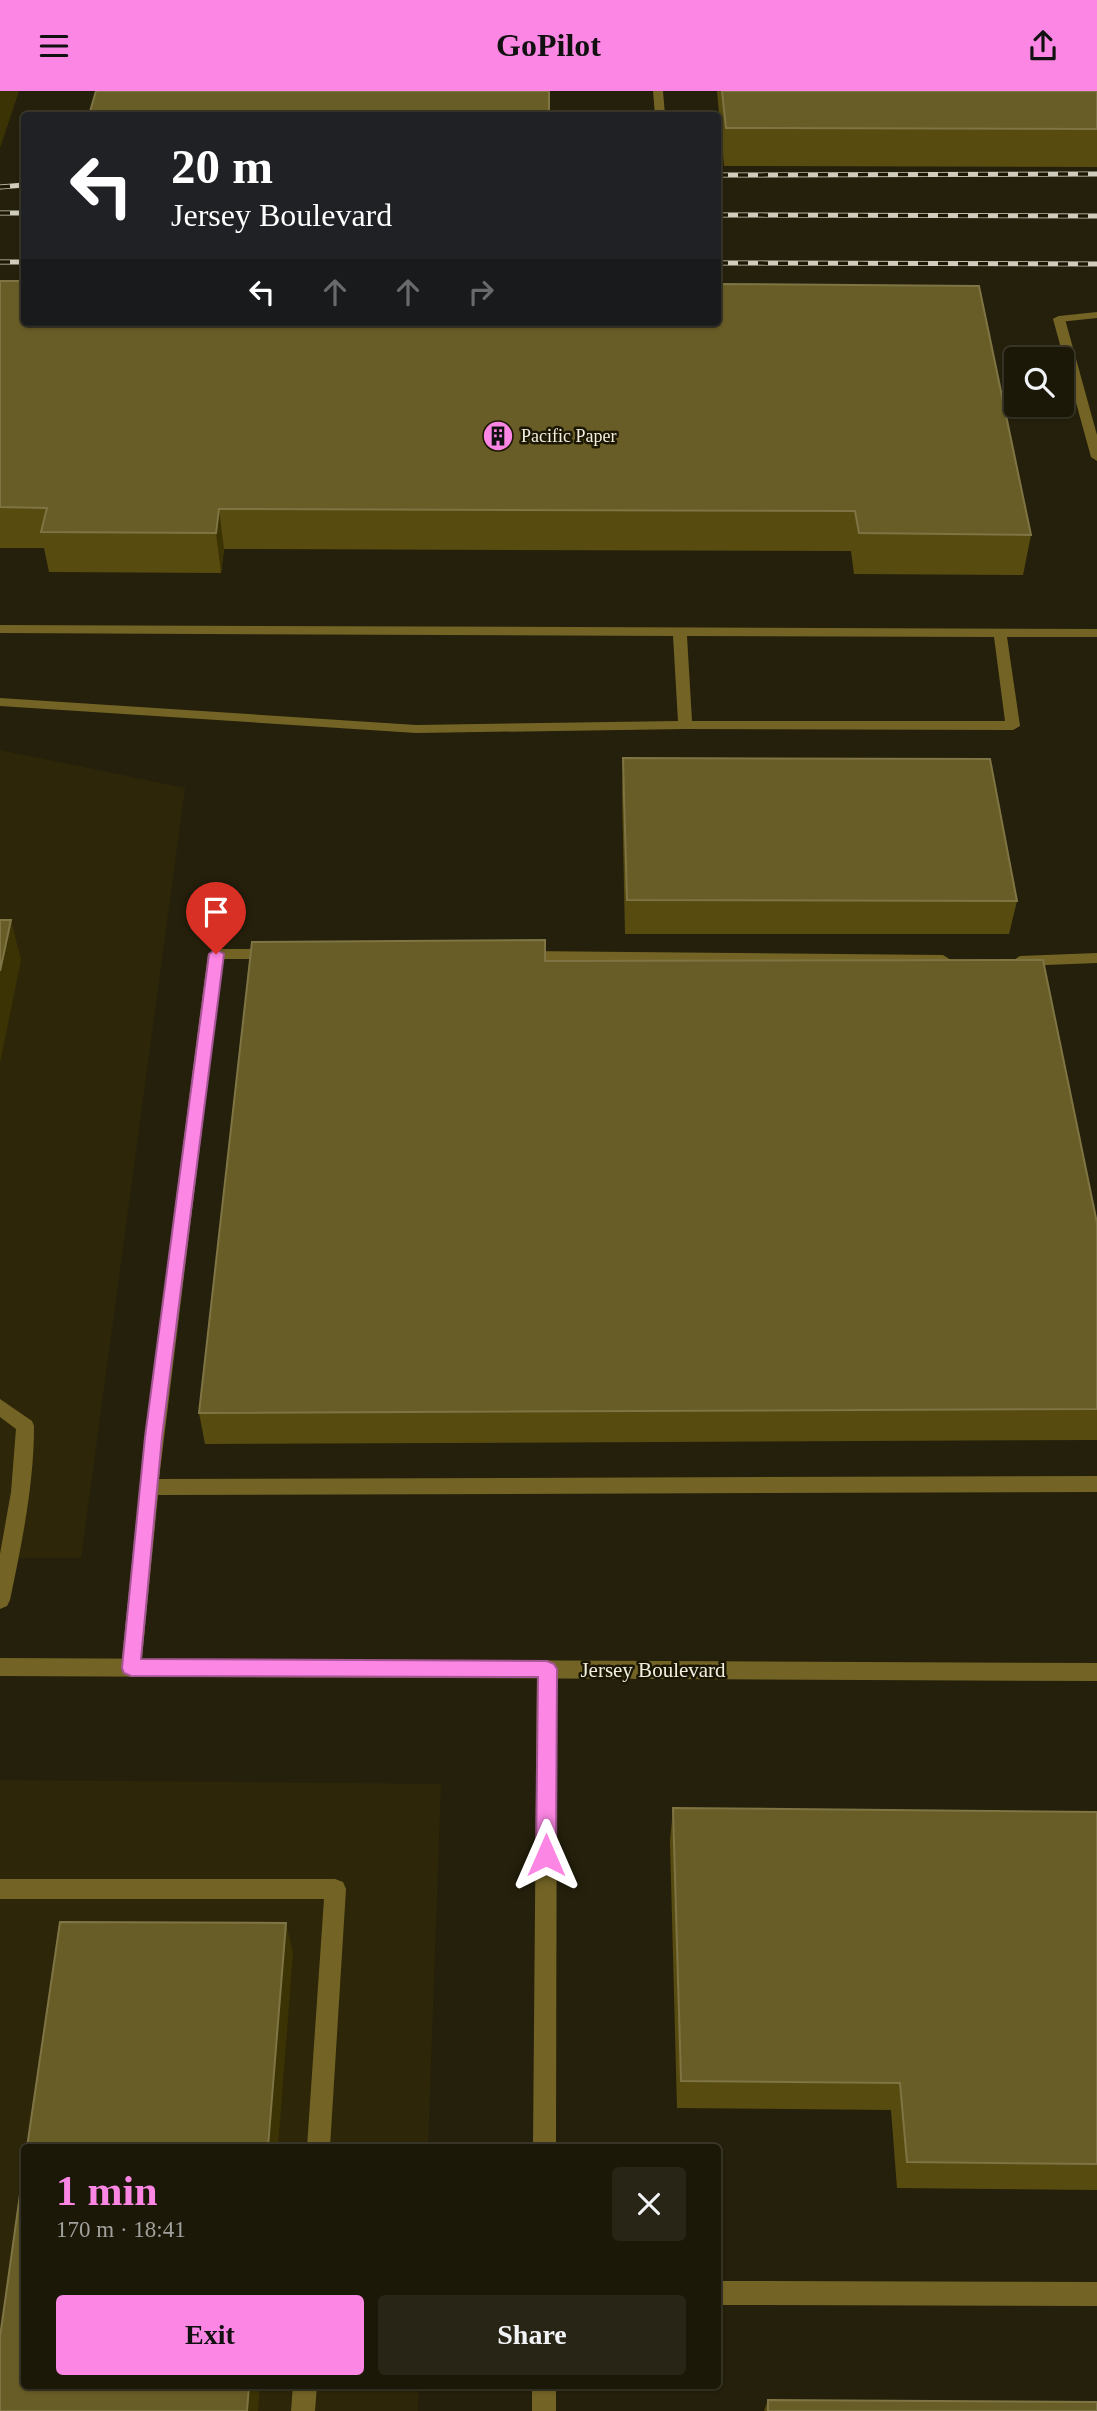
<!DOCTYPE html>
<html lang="en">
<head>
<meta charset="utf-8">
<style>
  :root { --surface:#1c1808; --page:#292516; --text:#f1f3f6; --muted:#a0a09c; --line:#3a3729; --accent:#fc86e4 }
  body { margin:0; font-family:Georgia,serif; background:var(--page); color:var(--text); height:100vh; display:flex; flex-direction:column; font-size:26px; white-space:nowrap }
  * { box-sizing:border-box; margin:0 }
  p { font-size:23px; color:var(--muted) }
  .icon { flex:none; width:38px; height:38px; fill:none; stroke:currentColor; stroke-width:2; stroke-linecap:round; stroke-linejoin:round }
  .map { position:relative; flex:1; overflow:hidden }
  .details { position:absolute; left:21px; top:2053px; width:700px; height:245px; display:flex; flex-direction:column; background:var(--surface); border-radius:7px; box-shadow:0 2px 5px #0004,0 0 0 2px var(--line) }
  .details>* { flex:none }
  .top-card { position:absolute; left:21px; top:21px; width:700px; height:214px; border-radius:7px; box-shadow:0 2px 5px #0004,0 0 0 2px var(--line); background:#202124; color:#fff; overflow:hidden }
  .fabs { position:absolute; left:1004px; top:256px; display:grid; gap:14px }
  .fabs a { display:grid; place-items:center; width:70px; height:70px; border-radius:7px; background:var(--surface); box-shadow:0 2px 5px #0004,0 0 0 2px var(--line); font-size:35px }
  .pin { position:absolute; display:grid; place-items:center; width:60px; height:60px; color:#fff; margin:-72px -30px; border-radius:50% 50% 50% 0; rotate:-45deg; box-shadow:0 0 7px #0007 }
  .pin .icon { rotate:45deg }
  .me { position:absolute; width:77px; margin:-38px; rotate:0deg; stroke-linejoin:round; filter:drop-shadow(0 0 5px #0008) }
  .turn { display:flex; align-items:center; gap:24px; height:147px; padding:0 35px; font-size:32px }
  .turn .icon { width:91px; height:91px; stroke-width:2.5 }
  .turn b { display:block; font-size:49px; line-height:60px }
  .lanes { display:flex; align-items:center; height:66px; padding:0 35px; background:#0003; justify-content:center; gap:35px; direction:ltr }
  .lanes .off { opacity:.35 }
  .round { display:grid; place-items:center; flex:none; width:74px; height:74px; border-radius:7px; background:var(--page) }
  .head { display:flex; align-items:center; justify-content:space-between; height:119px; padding:0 35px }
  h1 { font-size:42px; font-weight:600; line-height:52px; color:var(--accent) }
  .cta { display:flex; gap:14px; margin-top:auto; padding:14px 35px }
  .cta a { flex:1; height:80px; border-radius:7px; background:var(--accent); color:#111; font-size:28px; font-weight:600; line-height:80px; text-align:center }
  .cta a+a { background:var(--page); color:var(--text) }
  header { display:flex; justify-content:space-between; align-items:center; height:91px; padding:0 35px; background:var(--accent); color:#111; font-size:32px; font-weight:600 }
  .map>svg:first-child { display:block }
  .built { fill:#2d2609 }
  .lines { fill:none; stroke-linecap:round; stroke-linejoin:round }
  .service { fill:#736425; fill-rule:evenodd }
  .minor { fill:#736425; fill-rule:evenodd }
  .rail-casing { stroke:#d0cdbe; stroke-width:5 }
  .rail { stroke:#1c1703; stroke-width:3.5; stroke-dasharray:10; stroke-linecap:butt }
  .wall { fill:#584b10 }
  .shaded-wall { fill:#3c3304 }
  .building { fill:#685d26; stroke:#7e7444; stroke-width:2 }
  .route { fill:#fc86e4; stroke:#a45794; stroke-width:2 }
  .labels { text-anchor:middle; stroke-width:5; stroke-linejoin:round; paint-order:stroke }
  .far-poi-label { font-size:18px; fill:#f2efe1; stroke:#1c1703; text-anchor:start }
  .street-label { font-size:21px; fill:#f2efe1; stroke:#1c1703 }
</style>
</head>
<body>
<header><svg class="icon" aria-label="menu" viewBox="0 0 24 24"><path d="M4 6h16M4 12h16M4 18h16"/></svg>GoPilot<svg class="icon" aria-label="share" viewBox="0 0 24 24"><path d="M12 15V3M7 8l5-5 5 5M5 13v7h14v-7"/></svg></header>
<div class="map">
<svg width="1097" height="2320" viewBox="0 0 1097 2320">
  <rect width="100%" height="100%" fill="#25200b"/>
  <g class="built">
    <path d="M 0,659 L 185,697 L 81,1467 L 0,1467 Z"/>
    <path d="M 0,1689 L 441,1693 L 428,2056 L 24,2056 L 24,2294 L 419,2294 L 418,2320 L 0,2320 Z"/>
  </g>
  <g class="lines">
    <g class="service">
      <path d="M 653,0 L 663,0 L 665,24 L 655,24 Z"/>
      <path d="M 1097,221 L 1097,227 L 1059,231 L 1053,228 L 1059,225 Z"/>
      <path d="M 0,534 L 1097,538 L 1097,546 L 1007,546 L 1020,635 L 1013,639 L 685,638 L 416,642 L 0,615 L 0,607 L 416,634 L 678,630 L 673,545 L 0,542 ZM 687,545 L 994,546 L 1005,630 L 692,630 Z"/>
      <path d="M 216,858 L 274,858 L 282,863 L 274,868 L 223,868 L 159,1388 L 1097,1385 L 1097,1401 L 158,1404 L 141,1577 L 138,1583 L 131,1586 L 124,1583 L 121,1577 L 145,1346 L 208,863 Z"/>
      <path d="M 523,860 L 943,864 L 951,869 L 943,874 L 523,870 L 515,865 Z"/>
      <path d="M 1097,862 L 1097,872 L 1020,875 L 1012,870 L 1020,865 Z"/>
      <path d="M 0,1308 L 32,1330 L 34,1335 C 34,1394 22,1451 10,1509 L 7,1515 L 0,1518 L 0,1463 L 11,1401 L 16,1338 L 0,1326 Z"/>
      <path d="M 547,1569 L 554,1572 L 557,1578 L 556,2056 L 533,2056 L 537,1578 L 540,1572 Z"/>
      <path d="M 0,1788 L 335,1788 L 343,1791 L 346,1798 L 330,2056 L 307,2056 L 324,1808 L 0,1808 Z"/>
      <path d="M 718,2190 L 1097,2191 L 1097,2215 L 718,2214 Z"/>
      <path d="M 293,2294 L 317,2294 L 315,2320 L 291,2320 Z"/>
      <rect x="532" y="2294" width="24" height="26"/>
    </g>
    <g class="minor">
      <path d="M 1059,225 L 1065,228 L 1097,344 L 1097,370 L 1091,366 L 1053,228 Z"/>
      <path d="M 0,1567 L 1097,1572 L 1097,1590 L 0,1585 Z"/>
    </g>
    <g class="rail-casing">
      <g id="rail">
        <path d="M 718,84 L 1097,83"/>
        <path d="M 0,96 L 24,94"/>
        <path d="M 0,122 L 24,122"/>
        <path d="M 718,124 L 1097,125"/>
        <path d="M 0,171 L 24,171"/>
        <path d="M 718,172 L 1097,173"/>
      </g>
    </g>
    <use href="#rail" class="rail"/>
  </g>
  <g class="wall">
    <path d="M 717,0 L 1097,0 L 1097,76 L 724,75 Z"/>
    <path d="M 0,190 L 1031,444 L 1023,484 L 854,483 L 851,460 L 224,458 L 221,482 L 49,481 L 44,457 L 0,457 Z"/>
    <path d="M 623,667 L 1017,810 L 1009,843 L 625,843 L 622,701 Z"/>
    <path d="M 545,870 L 1097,1132 L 1097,1349 L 205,1353 L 199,1322 Z"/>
    <path d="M 673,1717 L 1097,1721 L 1097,2099 L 897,2097 L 891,2019 L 677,2017 L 670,1750 Z"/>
    <path d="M 768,2309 L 1097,2320 L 764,2320 Z"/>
  </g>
  <g class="shaded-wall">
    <path d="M 0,0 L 19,0 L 0,57 Z"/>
    <path d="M 219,418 L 224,458 L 221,482 L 216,442 Z"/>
    <path d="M 11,829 L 21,869 L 0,972 L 0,880 Z"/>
    <path d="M 286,1832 L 293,1862 L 278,2056 L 268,2056 Z"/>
    <path d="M 249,2294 L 260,2294 L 258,2320 L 247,2320 Z"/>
  </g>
  <g class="building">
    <path d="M 96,0 L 549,0 L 549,24 L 89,24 Z"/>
    <path d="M 722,0 L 1097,0 L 1097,38 L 726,37 Z"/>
    <path d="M 0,190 L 24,190 L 24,231 L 718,231 L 718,193 L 979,195 L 1031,444 L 859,442 L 855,420 L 219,418 L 216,442 L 41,441 L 47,417 L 0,416 Z"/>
    <path d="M 623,667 L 990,668 L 1017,810 L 627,809 Z"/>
    <path d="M 0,829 L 11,829 L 0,880 Z"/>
    <path d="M 545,849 L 545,870 L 1043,869 L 1097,1132 L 1097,1318 L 199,1322 L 252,851 Z"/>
    <path d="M 673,1717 L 1097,1721 L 1097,2073 L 907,2071 L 900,1992 L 681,1990 Z"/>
    <path d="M 60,1831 L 286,1832 L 268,2056 L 27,2056 Z"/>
    <path d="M 24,2075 L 24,2294 L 249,2294 L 247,2320 L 0,2320 L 0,2246 Z"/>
    <path d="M 768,2309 L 1097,2311 L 1097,2320 L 768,2320 Z"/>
  </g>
  <path class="route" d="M 216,858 L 224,863 L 162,1346 L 141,1568 L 547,1570 L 554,1573 L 557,1578 L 556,1764 L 553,1771 L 546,1773 L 539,1771 L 536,1764 L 538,1586 L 131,1585 L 124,1582 L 122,1577 L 145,1346 L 209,863 Z"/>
  <defs>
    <g id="building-disc" transform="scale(1.575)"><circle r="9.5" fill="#fc86e4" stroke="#1c1703"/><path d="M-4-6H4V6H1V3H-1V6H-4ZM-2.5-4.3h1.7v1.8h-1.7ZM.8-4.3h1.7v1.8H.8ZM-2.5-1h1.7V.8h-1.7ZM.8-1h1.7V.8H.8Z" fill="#111"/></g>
  </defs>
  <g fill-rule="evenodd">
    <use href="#building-disc" x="498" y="345"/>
  </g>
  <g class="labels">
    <g class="far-poi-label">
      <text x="521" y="351">Pacific Paper</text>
    </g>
    <g class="street-label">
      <text x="653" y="1586">Jersey Boulevard</text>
    </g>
  </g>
</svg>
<div class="fabs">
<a><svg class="icon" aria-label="search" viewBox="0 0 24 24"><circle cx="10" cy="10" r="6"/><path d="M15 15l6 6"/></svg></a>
</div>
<div class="pin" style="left:216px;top:863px;background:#d93025"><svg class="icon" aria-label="arrive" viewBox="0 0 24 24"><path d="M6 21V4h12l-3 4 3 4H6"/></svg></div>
<svg class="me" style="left:546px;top:1764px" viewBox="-20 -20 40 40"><path d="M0-17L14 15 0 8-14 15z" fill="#fc86e4" stroke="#fff" stroke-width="4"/></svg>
<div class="top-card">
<div class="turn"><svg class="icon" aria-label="left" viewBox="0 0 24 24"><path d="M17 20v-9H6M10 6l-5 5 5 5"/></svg><div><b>20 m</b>Jersey Boulevard</div></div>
<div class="lanes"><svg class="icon" aria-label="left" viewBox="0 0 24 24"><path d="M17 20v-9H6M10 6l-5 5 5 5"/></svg><svg class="icon off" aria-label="ahead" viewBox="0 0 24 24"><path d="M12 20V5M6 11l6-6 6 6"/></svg><svg class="icon off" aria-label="ahead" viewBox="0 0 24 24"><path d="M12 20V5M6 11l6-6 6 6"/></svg><svg class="icon off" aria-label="right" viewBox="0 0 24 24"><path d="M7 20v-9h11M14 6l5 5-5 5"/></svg></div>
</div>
<section class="details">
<div class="head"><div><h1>1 min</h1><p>170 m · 18:41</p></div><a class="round"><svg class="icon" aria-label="close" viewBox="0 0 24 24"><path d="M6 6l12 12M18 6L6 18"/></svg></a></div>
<div class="cta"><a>Exit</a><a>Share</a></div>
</section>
</div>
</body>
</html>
